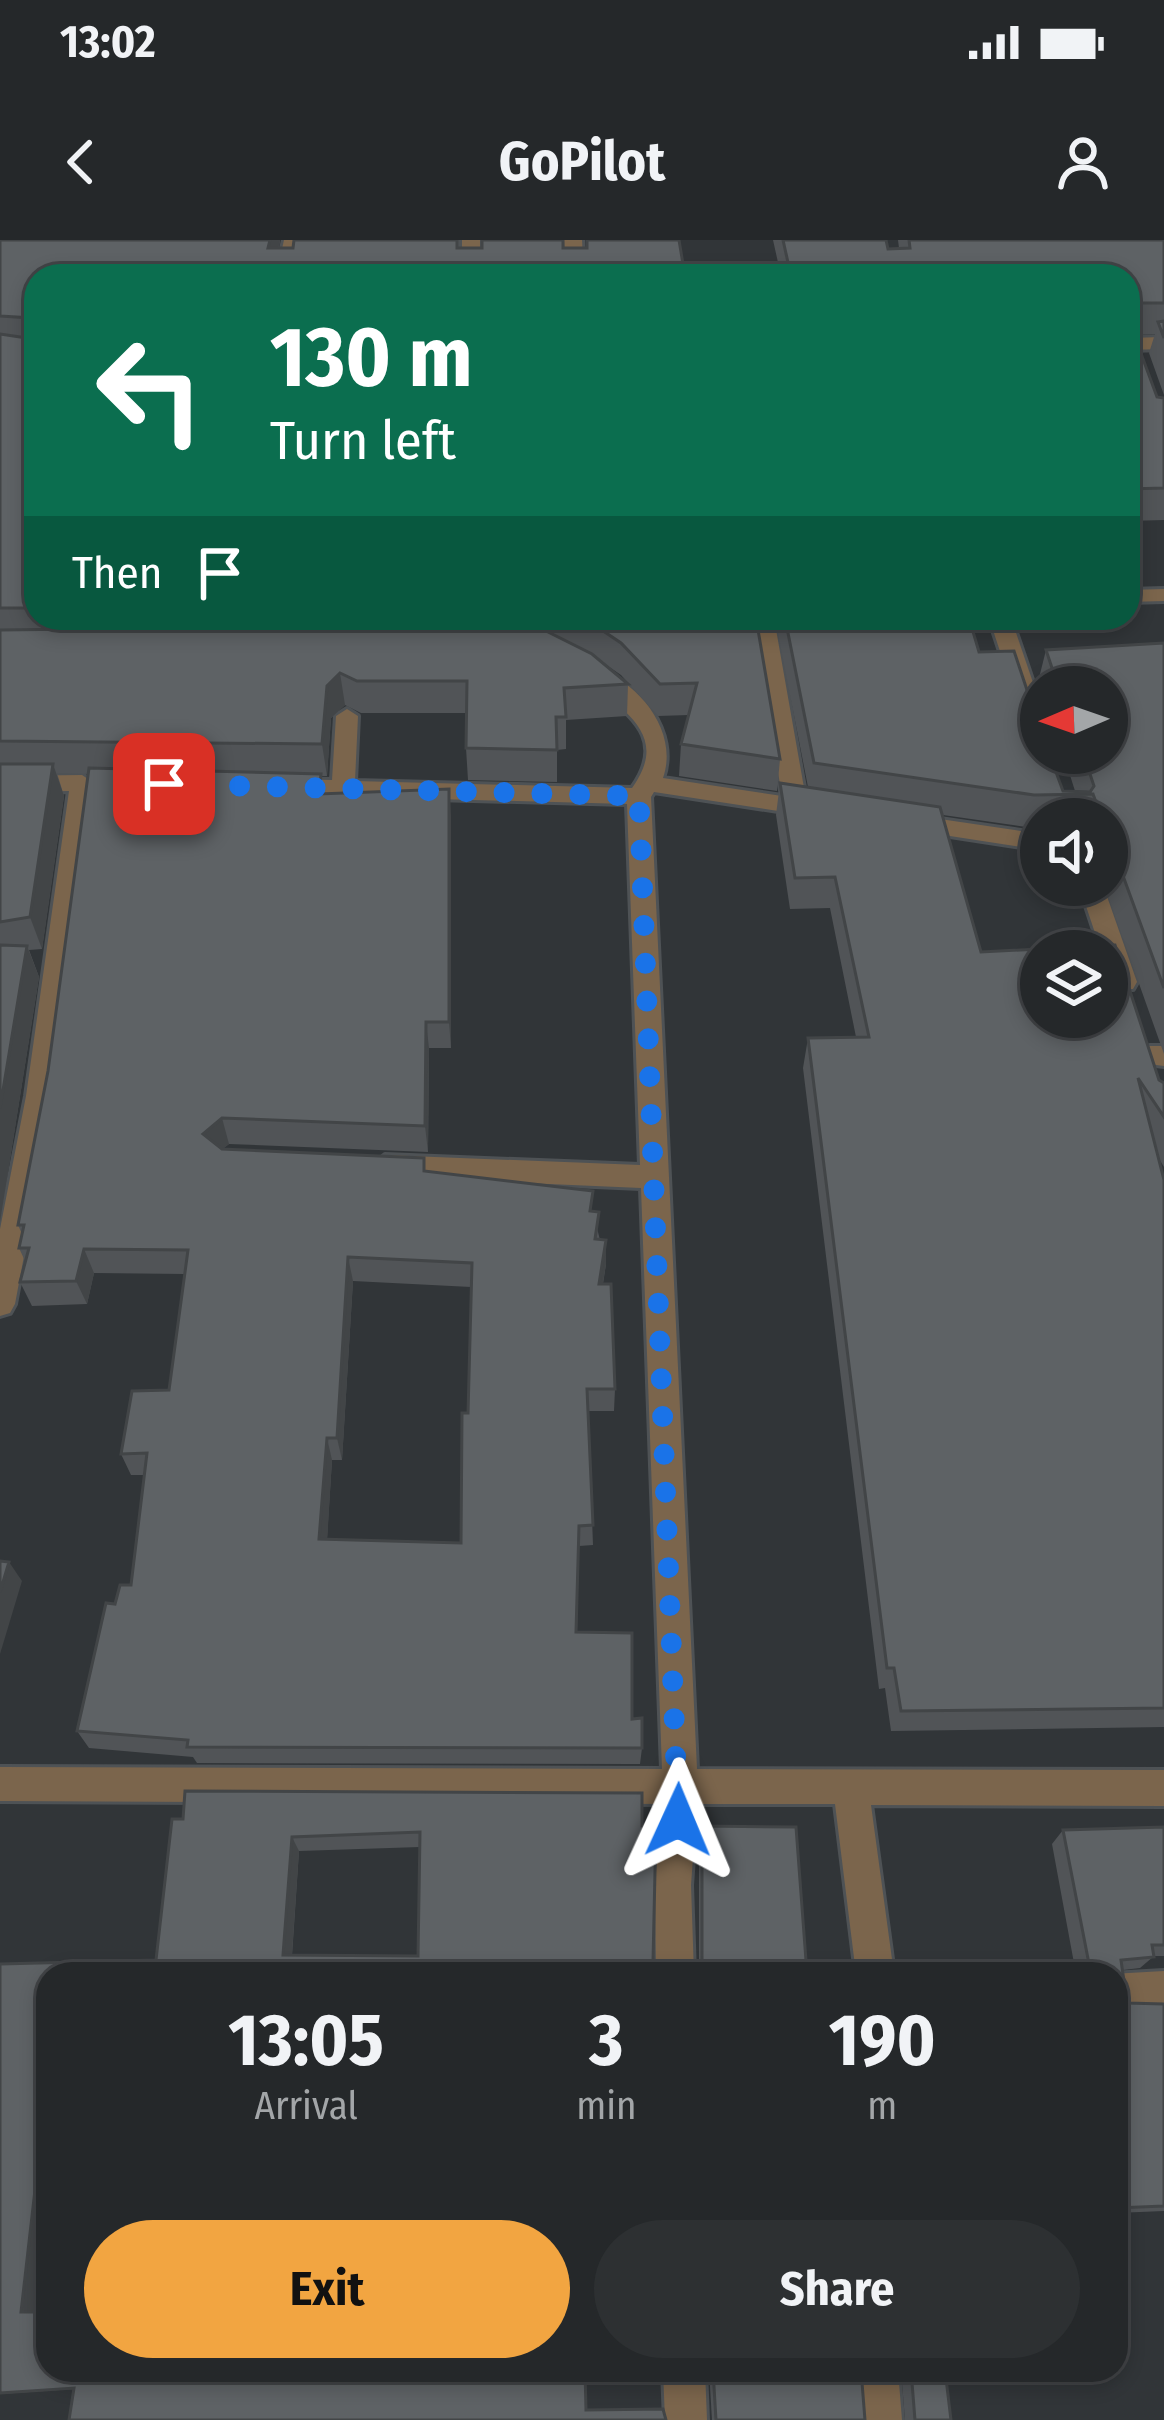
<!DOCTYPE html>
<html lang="en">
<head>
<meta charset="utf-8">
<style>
  :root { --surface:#25282a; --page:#2d3032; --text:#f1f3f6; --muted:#a3a6a8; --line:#424447; --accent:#f2a541 }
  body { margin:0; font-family:"Fira Sans Condensed",sans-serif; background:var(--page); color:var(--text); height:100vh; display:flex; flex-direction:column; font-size:45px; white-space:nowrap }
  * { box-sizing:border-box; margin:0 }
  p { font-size:39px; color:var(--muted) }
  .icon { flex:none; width:66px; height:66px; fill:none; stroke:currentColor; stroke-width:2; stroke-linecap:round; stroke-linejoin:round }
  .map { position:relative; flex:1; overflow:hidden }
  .details { position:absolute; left:36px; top:1722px; width:1092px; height:420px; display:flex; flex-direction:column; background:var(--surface); border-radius:36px; box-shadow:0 6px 18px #0003,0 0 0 3px var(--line) }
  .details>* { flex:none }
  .top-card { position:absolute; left:24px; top:24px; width:1116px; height:366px; border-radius:36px; box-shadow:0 6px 18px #0003,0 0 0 3px var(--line); background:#0b6e4f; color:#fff; overflow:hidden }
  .needle { width:78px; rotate:268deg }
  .buttons { position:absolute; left:1020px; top:426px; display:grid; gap:24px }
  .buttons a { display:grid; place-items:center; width:108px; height:108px; border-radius:50%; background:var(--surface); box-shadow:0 6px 18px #0003,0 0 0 3px var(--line); font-size:60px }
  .pin { position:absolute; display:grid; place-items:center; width:102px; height:102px; color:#fff; margin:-51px; border-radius:24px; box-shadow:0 6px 18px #0006 }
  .me { position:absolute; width:132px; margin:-66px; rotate:1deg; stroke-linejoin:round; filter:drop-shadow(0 0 9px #0008) }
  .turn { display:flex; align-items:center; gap:42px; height:252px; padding:0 48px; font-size:54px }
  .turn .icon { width:156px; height:156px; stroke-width:2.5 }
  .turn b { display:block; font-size:84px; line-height:102px }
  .then { display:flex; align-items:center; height:114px; padding:0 48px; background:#0003; gap:24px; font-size:45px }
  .eta { display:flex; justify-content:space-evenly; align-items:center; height:204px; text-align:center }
  .eta b { font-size:72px; font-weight:700; line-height:84px }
  .button { display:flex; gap:24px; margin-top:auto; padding:24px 48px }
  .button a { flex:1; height:138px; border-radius:72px; background:var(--accent); color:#111; font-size:48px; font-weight:700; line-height:138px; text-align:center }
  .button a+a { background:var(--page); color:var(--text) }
  .status { display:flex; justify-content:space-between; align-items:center; height:84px; padding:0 60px; background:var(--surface); direction:ltr }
  .status svg { height:33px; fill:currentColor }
  header { display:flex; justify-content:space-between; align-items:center; height:156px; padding:0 48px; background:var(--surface); font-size:54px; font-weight:700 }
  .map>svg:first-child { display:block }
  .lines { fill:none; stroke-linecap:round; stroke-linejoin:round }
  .minor-casing { stroke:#4e5255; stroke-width:6 }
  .minor { fill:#7b654c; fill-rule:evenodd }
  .wall { fill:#515457; fill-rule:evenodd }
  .shaded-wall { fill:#424547 }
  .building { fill:#5e6265; stroke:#424547; stroke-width:3; fill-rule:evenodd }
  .route { stroke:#1a73e8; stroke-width:21; stroke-dasharray:0 37.8 }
</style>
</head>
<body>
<div class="status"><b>13:02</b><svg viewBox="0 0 49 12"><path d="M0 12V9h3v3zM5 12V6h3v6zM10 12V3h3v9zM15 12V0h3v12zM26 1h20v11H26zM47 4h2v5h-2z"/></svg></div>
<header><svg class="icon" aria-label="back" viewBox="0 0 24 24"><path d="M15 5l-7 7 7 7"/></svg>GoPilot<svg class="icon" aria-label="person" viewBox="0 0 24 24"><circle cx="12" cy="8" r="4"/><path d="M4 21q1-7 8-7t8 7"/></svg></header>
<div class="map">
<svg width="1164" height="2180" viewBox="0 0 1164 2180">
  <rect width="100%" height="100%" fill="#313538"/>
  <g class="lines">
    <g class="minor-casing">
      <g id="minor">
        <path d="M 284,0 L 302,0 L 294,36 L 276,36 Z"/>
        <rect x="462" y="0" width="18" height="36"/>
        <path d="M 564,0 L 582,0 L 584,36 L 566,36 Z"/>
        <path d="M 1164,97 L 1164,109 L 1128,110 L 1128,98 Z"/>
        <path d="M 1164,349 L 1164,361 L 1128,362 L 1128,350 Z"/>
        <path d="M 752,378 L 774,378 L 806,559 L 825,563 L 829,569 L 817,577 L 654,552 L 651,557 L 697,1529 L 1164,1530 L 1164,1566 L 871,1565 L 894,1734 L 856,1734 L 835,1564 L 697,1564 L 691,1645 L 694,1734 L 656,1734 L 655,1645 L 661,1564 L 0,1561 L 0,1527 L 662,1529 L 641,948 L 385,937 L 371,926 L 385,915 L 640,925 L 627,564 L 286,555 L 274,547 L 286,539 L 332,540 L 336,476 L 347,469 L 358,476 L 355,541 L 632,548 C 673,491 617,470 585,435 L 596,428 C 640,443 679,492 663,538 L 782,556 Z"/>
        <path d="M 989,378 L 1011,378 L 1041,466 L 1041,506 L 1029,499 Z"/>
        <path d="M 82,535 L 94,543 L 54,856 L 15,1064 L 10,1073 L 0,1076 L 0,989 L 26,856 L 69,551 L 0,552 L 0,536 Z"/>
        <path d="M 906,574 L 1041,594 L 1041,610 L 898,588 L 898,576 Z"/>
        <path d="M 1079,645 L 1103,645 L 1137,742 L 1133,749 L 1115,749 L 1107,730 L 1107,711 L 1101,711 Z"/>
        <path d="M 1150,806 L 1164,806 L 1164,826 L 1141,823 L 1137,816 L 1141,809 Z"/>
        <path d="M 1164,1731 L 1164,1769 L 1116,1770 L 1116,1734 L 1111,1734 Z"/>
        <path d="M 663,2130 L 705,2130 L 707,2180 L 665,2180 Z"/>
        <path d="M 856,2130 L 898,2130 L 902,2180 L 860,2180 Z"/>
      </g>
    </g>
    <use href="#minor" class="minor"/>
  </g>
  <g class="wall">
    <path d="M 0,0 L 280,0 L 279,8 L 293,8 L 459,0 L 459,8 L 563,8 L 685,36 L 36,36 L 36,378 L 756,378 L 780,519 L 777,551 L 679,536 L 681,504 L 689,475 L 658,476 L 621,435 L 596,418 L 628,444 L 627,476 L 566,480 L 566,509 L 557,510 L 557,542 L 468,540 L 466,508 L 467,473 L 361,473 L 345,465 L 331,478 L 327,536 L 321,536 L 324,554 L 451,576 L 451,808 L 429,808 L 428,912 L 229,904 L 222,909 L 426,931 L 593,972 L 606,1024 L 603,1044 L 615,1149 L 614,1171 L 588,1171 L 593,1305 L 579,1306 L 577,1392 L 632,1479 L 642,1508 L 640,1524 L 197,1523 L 193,1517 L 89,1508 L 77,1491 L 115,1364 L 131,1345 L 144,1235 L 131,1235 L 121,1214 L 169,1150 L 185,1034 L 94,1033 L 87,1064 L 32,1066 L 20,1042 L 25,1021 L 19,1008 L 22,994 L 18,985 L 48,831 L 88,534 L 57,533 L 64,556 L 42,709 L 29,710 L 39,737 L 0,982 ZM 353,1041 L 471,1047 L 468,1173 L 461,1303 L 327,1299 L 332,1220 L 342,1220 Z"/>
    <path d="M 773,0 L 886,0 L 888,9 L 899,8 L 898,0 L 1164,0 L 1164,155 L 1149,113 L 1155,94 L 1134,95 L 1157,157 L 1164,158 L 1164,280 L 1128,281 L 1128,36 L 781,36 Z"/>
    <path d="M 775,378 L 969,378 L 979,412 L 1041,474 L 1040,486 L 1063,551 L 1075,551 L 1063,513 L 1107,513 L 1107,447 L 1041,447 L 1041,452 L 1038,442 L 1046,410 L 1164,404 L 1164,814 L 1104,645 L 1107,645 L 1107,579 L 1041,579 L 1041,587 L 1026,587 L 943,575 L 981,712 L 1164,843 L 1164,927 L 1159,919 L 1164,941 L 1164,1487 L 891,1491 L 885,1448 L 879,1449 L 803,828 L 808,798 L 856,797 L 830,668 L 790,669 L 776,575 L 780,543 L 808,547 Z"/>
    <path d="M 172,1579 L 642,1586 L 653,1722 L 658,1727 L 699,1722 L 699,1601 L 702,1586 L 807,1734 L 48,1734 L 48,1978 L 38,2072 L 586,2170 L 666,2180 L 74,2149 L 0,2154 L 0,1724 L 156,1720 ZM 420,1607 L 418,1716 L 292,1716 L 299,1611 Z"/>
    <path d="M 1164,1587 L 1164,1716 L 1154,1716 L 1140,1728 L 1123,1730 L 1127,1763 L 1164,1764 L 1164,1971 L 1116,1973 L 1116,1734 L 1076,1734 L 1052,1604 L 1063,1590 Z"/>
    <path d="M 709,2130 L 861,2130 L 865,2180 L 712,2180 Z"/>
    <path d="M 901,2130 L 945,2130 L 951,2180 L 905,2180 Z"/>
  </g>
  <g class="shaded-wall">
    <path d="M 270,0 L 280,0 L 273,36 L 268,8 Z"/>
    <path d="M 340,433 L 345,465 L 331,478 L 327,536 L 322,504 L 327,446 Z"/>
    <path d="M 53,524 L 64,556 L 42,709 L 30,677 Z"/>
    <path d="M 449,549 L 451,576 L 451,808 L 449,782 Z"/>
    <path d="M 27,706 L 39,737 L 0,982 L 0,868 Z"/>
    <path d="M 426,782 L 429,808 L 428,912 L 425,886 Z"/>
    <path d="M 222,878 L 229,904 L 211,919 L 203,894 Z"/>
    <path d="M 606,1000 L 606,1024 L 599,1067 L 599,1044 Z"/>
    <path d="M 84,1009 L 94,1033 L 87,1064 L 76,1041 Z"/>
    <path d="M 348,1017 L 353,1041 L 342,1220 L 337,1198 Z"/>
    <path d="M 327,1198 L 332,1220 L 326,1319 L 319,1299 Z"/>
    <path d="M 9,1322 L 22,1341 L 0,1414 L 0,1352 Z"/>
    <path d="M 292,1597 L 299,1611 L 291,1727 L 283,1715 Z"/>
    <path d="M 35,1950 L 48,1955 L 48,1978 L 37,2075 L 21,2072 Z"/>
  </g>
  <g class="building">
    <path d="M 0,0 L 270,0 L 268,8 L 293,8 L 294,0 L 457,0 L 457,8 L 482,8 L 482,0 L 563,0 L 563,8 L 587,8 L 587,0 L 679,0 L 685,36 L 36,36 L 36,368 L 0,368 L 0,94 L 27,98 L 31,78 L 0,76 Z"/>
    <path d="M 783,0 L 886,0 L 888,9 L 910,8 L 909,0 L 1164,0 L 1164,63 L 1133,63 L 1132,89 L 1157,157 L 1164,158 L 1164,248 L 1128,249 L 1128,36 L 791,36 Z"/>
    <path d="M 1164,81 L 1164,98 L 1158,82 Z"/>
    <path d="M 244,378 L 520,378 L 592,414 L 628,444 L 564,448 L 566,477 L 556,477 L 557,510 L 466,508 L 467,441 L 357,441 L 340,433 L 327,446 L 322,504 L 0,501 L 0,390 L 241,387 Z"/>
    <path d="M 584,378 L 756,378 L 780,519 L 681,504 L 697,443 L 660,444 L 621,403 Z"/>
    <path d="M 785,378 L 969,378 L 979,412 L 1014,411 L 1033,468 L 1041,474 L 1038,482 L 1041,489 L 1041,513 L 1049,513 L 1063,551 L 1090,552 L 1094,546 L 1083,513 L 1107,513 L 1107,447 L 1054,447 L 1054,434 L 1046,410 L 1164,403 L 1164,748 L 1107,592 L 1107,579 L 1102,579 L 1093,554 L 1034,555 L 814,523 Z"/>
    <path d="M 0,524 L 53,524 L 30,677 L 0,682 Z"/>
    <path d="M 89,528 L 321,534 L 319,554 L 449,549 L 449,782 L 426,782 L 425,886 L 222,878 L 203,894 L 222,909 L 424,918 L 424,931 L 593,951 L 590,971 L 599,972 L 595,999 L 606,1000 L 599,1044 L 611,1044 L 615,1149 L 587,1149 L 593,1285 L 579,1286 L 576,1392 L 632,1393 L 632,1479 L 642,1478 L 642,1508 L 187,1507 L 188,1500 L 77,1491 L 106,1363 L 115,1364 L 120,1345 L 131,1345 L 147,1213 L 121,1214 L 132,1151 L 169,1150 L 188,1010 L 84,1009 L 76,1041 L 20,1042 L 29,1008 L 19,1008 L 24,985 L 18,985 L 48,831 ZM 348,1017 L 472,1023 L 468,1173 L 462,1173 L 461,1303 L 319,1299 L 327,1198 L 337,1198 Z"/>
    <path d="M 780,543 L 940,567 L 981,712 L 1115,705 L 1159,840 L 1164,843 L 1164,877 L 1138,838 L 1164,940 L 1164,1468 L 901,1471 L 894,1428 L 887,1428 L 808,798 L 869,797 L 835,637 L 795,638 ZM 1041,711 L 1107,711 L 1107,777 L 1041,777 Z"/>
    <path d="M 0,705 L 27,706 L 0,868 Z"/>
    <path d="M 0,1321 L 9,1322 L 0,1352 Z"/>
    <path d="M 185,1551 L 642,1553 L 642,1586 L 656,1586 L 653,1722 L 658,1727 L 702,1722 L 702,1586 L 796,1587 L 807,1734 L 48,1734 L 48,1950 L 35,1950 L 21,2072 L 48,2072 L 48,2130 L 585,2130 L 586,2170 L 663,2169 L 666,2180 L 69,2180 L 74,2148 L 0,2153 L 0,1724 L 156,1720 L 172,1579 L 183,1579 ZM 420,1592 L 418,1716 L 283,1715 L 292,1597 Z"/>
    <path d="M 1164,1587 L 1164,1705 L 1152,1705 L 1154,1717 L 1121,1720 L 1127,1763 L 1164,1764 L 1164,1966 L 1116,1968 L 1116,1734 L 1091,1734 L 1063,1590 Z"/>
    <path d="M 713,2130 L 861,2130 L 865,2180 L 716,2180 Z"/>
    <path d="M 911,2130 L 945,2130 L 951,2180 L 915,2180 Z"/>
  </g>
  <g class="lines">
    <path class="route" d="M 164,544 L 639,556 L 678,1580"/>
  </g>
</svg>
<div class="buttons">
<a><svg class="needle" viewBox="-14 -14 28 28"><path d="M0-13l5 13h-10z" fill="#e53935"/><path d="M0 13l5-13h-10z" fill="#a3a6a8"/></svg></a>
<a><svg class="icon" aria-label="sound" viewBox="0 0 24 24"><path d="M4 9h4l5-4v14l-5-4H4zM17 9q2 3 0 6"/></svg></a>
<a><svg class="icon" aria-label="layers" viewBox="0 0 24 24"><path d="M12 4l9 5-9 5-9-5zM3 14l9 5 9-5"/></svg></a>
</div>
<div class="pin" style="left:164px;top:544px;background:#d93025"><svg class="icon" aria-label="arrive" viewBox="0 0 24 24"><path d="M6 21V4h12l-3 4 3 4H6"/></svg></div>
<svg class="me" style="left:678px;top:1580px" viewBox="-20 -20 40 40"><path d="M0-17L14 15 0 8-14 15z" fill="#1a73e8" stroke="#fff" stroke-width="4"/></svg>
<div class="top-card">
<div class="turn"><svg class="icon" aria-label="left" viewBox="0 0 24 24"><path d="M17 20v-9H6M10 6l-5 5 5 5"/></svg><div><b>130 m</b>Turn left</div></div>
<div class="then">Then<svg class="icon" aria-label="arrive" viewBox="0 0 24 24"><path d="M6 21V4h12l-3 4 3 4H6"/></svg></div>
</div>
<section class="details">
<div class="eta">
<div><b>13:05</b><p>Arrival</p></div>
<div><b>3</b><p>min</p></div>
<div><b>190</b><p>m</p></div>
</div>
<div class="button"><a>Exit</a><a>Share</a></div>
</section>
</div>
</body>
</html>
